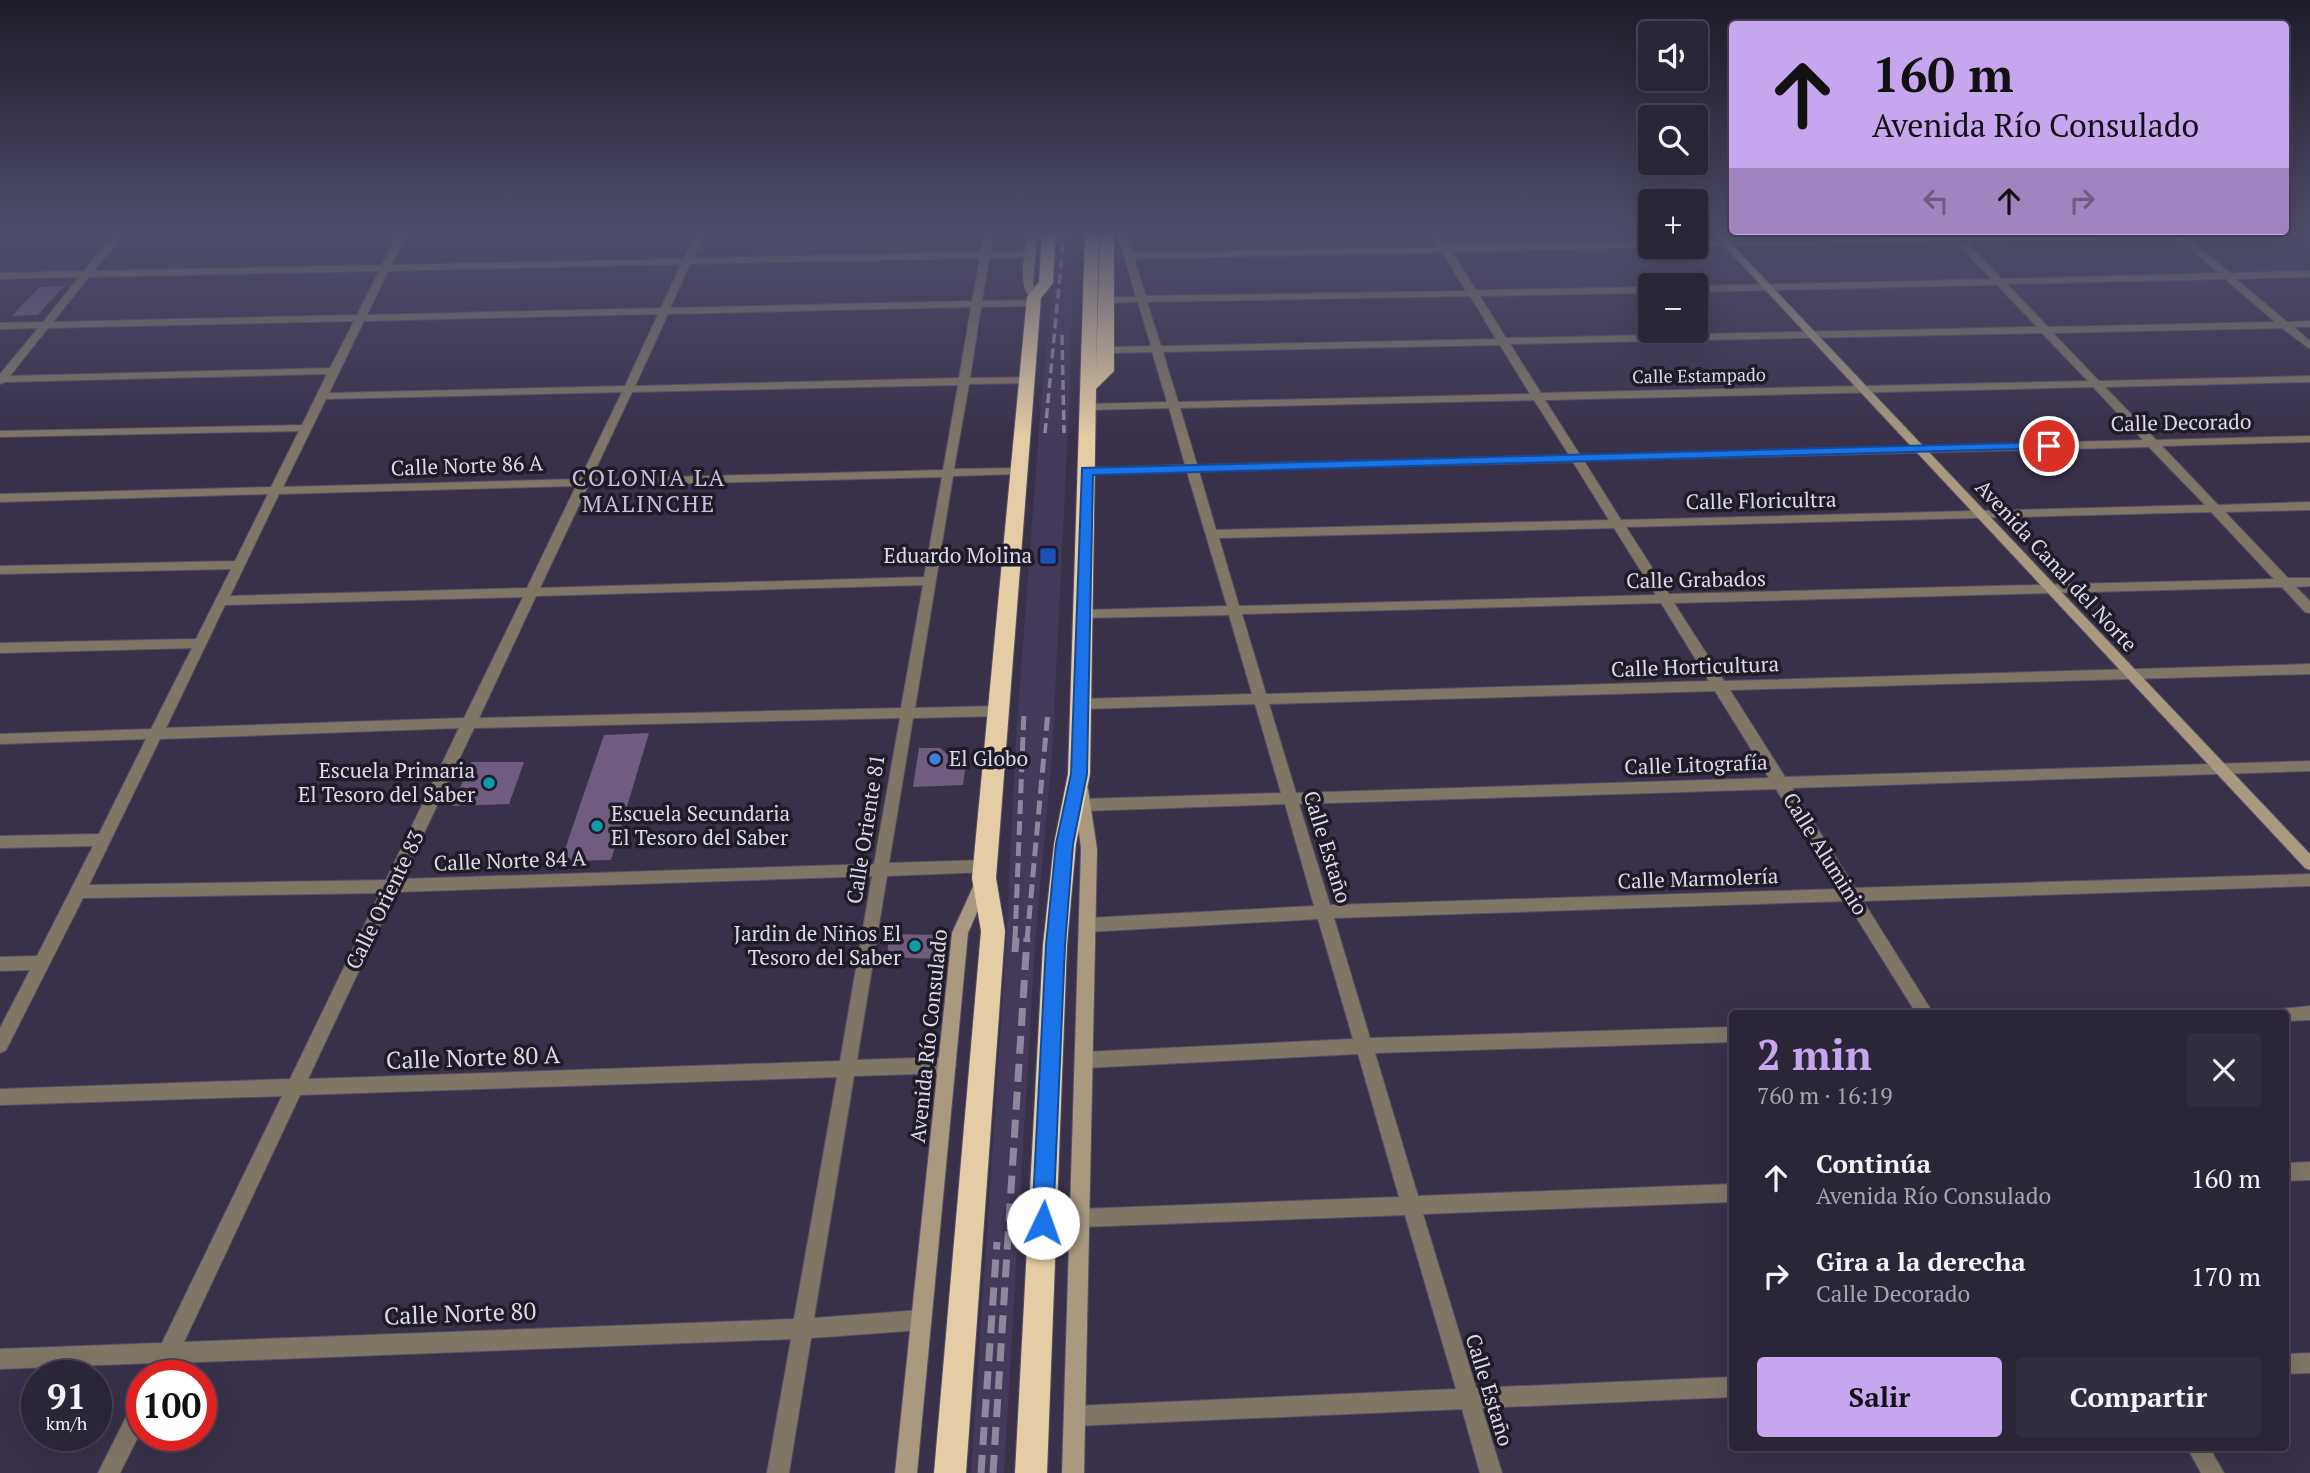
<!DOCTYPE html>
<html lang="es">
<head>
<meta charset="utf-8">
<style>
  :root { --surface:#2b2538; --page:#332d40; --text:#f1f3f6; --muted:#a6a5ae; --line:#474253; --accent:#c7a6f0 }
  body { margin:0; font-family:"PT Serif",serif; background:var(--page); color:var(--text); height:100vh; display:flex; flex-direction:column; font-size:26px; white-space:nowrap }
  * { box-sizing:border-box; margin:0 }
  p { font-size:23px; color:var(--muted) }
  .icon { flex:none; width:38px; height:38px; fill:none; stroke:currentColor; stroke-width:2; stroke-linecap:round; stroke-linejoin:round }
  .map { position:relative; flex:1; overflow:hidden }
  .panel { position:absolute; left:1729px; top:1010px; width:560px; height:441px; display:flex; flex-direction:column; background:var(--surface); border-radius:7px; box-shadow:0 7px 28px #0002,0 0 0 2px var(--line) }
  .panel>* { flex:none }
  .banner { position:absolute; left:1729px; top:21px; width:560px; height:214px; border-radius:7px; box-shadow:0 7px 28px #0002,0 0 0 2px var(--line); background:#c7a6f0; color:#111; overflow:hidden }
  .tools { position:absolute; left:1638px; top:21px; display:grid; gap:14px }
  .tools a { display:grid; place-items:center; width:70px; height:70px; border-radius:7px; background:var(--surface); box-shadow:0 7px 28px #0002,0 0 0 2px var(--line); font-size:35px }
  .speed { position:absolute; left:21px; top:1360px; display:flex; gap:14px; font-size:35px; font-weight:700; text-align:center }
  .speed>* { display:grid; place-content:center; width:91px; height:91px; border-radius:50%; background:var(--surface); box-shadow:0 7px 28px #0002,0 0 0 2px var(--line); line-height:1 }
  .speed small { font-size:18px; font-weight:400 }
  .speed .limit { border:10px solid #d22; background:#fff; color:#111 }
  .pin { position:absolute; display:grid; place-items:center; width:60px; height:60px; color:#fff; margin:-30px; border:4px solid #fff; border-radius:50%; box-shadow:0 2px 7px #0007 }
  .me { position:absolute; width:77px; margin:-38px; rotate:3deg; stroke-linejoin:round; filter:drop-shadow(0 0 5px #0008) }
  .turn { display:flex; align-items:center; gap:24px; height:147px; padding:0 28px; font-size:32px }
  .turn .icon { width:91px; height:91px; stroke-width:2.5 }
  .turn b { display:block; font-size:49px; line-height:60px }
  .lanes { display:flex; align-items:center; height:66px; padding:0 28px; background:#0003; justify-content:center; gap:35px; direction:ltr }
  .lanes .off { opacity:.35 }
  .round { display:grid; place-items:center; flex:none; width:74px; height:74px; border-radius:7px; background:var(--page) }
  .headline { display:flex; align-items:center; justify-content:space-between; height:119px; padding:0 28px }
  h1 { font-size:42px; font-weight:700; line-height:52px; color:var(--accent) }
  .cta { display:flex; gap:14px; margin-top:auto; padding:14px 28px }
  .cta a { flex:1; height:80px; border-radius:7px; background:var(--accent); color:#111; font-size:28px; font-weight:700; line-height:80px; text-align:center }
  .cta a+a { background:var(--page); color:var(--text) }
  ul { padding:0; list-style:none }
  li { display:flex; align-items:center; gap:21px; height:98px; padding:0 28px }
  li div { flex:1 }
  li b { display:block; font-size:26px }
  li em { font-style:normal }
  .map>svg:first-child { display:block }
  .built { fill:#443959 }
  .building { fill:#705c7f }
  .lines { fill:none; stroke-linecap:round; stroke-linejoin:round }
  .minor-casing { stroke:#574f67; stroke-width:2 }
  .secondary-casing { stroke:#574f67; stroke-width:2 }
  .motorway-casing { stroke:#574f67; stroke-width:2 }
  .minor { fill:#7f7666; fill-rule:evenodd }
  .secondary { fill:#a8997f; fill-rule:evenodd }
  .motorway { fill:#e4cda5; fill-rule:evenodd }
  .rail-far2 { stroke:#8f889d; stroke-width:3.5; stroke-dasharray:10 5; stroke-linecap:butt }
  .rail-far1 { stroke:#8f889d; stroke-width:5; stroke-dasharray:14 7; stroke-linecap:butt }
  .rail { stroke:#8f889d; stroke-width:7; stroke-dasharray:18 10; stroke-linecap:butt }
  .route { fill:#1a73e8; stroke:#114b97; stroke-width:2 }
  .transit-dot { fill:#1a4fb4; stroke:#1f1b27; stroke-width:2.5 }
  .shop-dot { fill:#3f7fe0; stroke:#1f1b27; stroke-width:2.5 }
  .culture-dot { fill:#0f9aa8; stroke:#1f1b27; stroke-width:2.5 }
  .labels { text-anchor:middle; stroke-width:7; stroke-linejoin:round; paint-order:stroke }
  .far-street-label { font-size:18px; fill:#ded9ea; stroke:#1f1b27 }
  .street-label { font-size:21px; fill:#ded9ea; stroke:#1f1b27 }
  .poi-label { font-size:21px; fill:#ded9ea; stroke:#1f1b27; text-anchor:end }
  .neighbourhood-label { font-size:23px; letter-spacing:2px; fill:#c9c0df; stroke:#1f1b27 }
  .near-street-label { font-size:24px; fill:#ded9ea; stroke:#1f1b27 }
</style>
</head>
<body>
<div class="map">
<svg width="2310" height="1473" viewBox="0 0 2310 1473">
  <rect width="100%" height="100%" fill="#39314a"/>
  <path class="built" d="M 1059,233 L 1074,233 L 1069,408 L 1052,756 L 1035,944 L 1004,1473 L 971,1473 L 1006,948 L 1016,738 L 1041,403 Z"/>
  <g class="building">
    <path d="M 64,286 L 38,315 L 12,316 L 39,287 Z"/>
    <path d="M 649,733 L 611,860 L 561,861 L 604,735 Z"/>
    <path d="M 919,748 L 940,748 L 965,769 L 963,785 L 913,787 Z"/>
    <path d="M 471,762 L 524,762 L 509,804 L 452,806 Z"/>
    <path d="M 889,934 L 943,935 L 941,959 L 887,957 Z"/>
  </g>
  <g class="lines">
    <g class="minor-casing">
      <g id="minor">
        <path d="M 115,233 L 125,233 L 94,271 L 382,265 L 398,233 L 407,233 L 391,265 L 684,259 L 696,233 L 705,233 L 693,258 L 981,252 L 985,233 L 994,233 L 990,252 L 1031,251 L 1036,254 L 1031,257 L 989,258 L 982,301 L 1033,300 L 1038,303 L 1033,306 L 981,307 L 970,378 L 1027,377 L 1032,380 L 1027,383 L 969,384 L 954,469 L 1019,468 L 1025,471 L 1019,474 L 953,476 L 915,708 L 999,706 L 1006,711 L 999,716 L 913,718 L 889,863 L 985,860 L 990,862 L 993,866 L 990,870 L 985,872 L 887,876 L 857,1060 L 947,1057 L 953,1059 L 956,1065 L 953,1071 L 947,1073 L 854,1076 L 814,1318 L 921,1310 L 928,1313 L 931,1320 L 928,1327 L 921,1330 L 811,1338 L 789,1473 L 767,1473 L 791,1339 L 174,1363 L 168,1376 L 147,1376 L 153,1363 L 0,1369 L 0,1349 L 162,1343 L 282,1096 L 0,1105 L 0,1089 L 290,1079 L 380,893 L 83,898 L 6,1050 L 0,1053 L 0,1028 L 30,970 L 0,971 L 0,957 L 37,956 L 93,846 L 0,848 L 0,836 L 99,834 L 146,739 L 0,744 L 0,734 L 151,729 L 192,648 L 0,653 L 0,643 L 196,639 L 231,569 L 0,574 L 0,566 L 235,561 L 268,494 L 0,502 L 0,494 L 271,487 L 299,431 L 0,437 L 0,431 L 302,425 L 327,374 L 5,382 L 0,384 L 0,374 L 38,328 L 0,329 L 0,323 L 43,322 L 79,277 L 0,279 L 0,273 L 84,271 ZM 980,258 L 972,301 L 670,308 L 690,264 ZM 681,264 L 661,308 L 367,315 L 388,271 ZM 379,271 L 357,315 L 53,322 L 89,277 ZM 971,307 L 959,378 L 635,386 L 668,314 ZM 658,314 L 625,386 L 329,393 L 364,321 ZM 354,321 L 330,368 L 10,376 L 48,328 ZM 958,385 L 943,470 L 591,479 L 632,392 ZM 622,392 L 580,479 L 283,487 L 326,399 ZM 942,477 L 924,577 L 540,588 L 588,486 ZM 576,486 L 527,588 L 230,596 L 279,494 ZM 923,585 L 901,708 L 479,718 L 536,596 ZM 523,597 L 464,718 L 166,728 L 225,605 ZM 900,718 L 874,864 L 402,879 L 474,728 ZM 459,728 L 386,880 L 89,885 L 160,739 ZM 872,876 L 840,1061 L 308,1079 L 396,892 ZM 837,1077 L 794,1319 L 184,1342 L 300,1095 Z"/>
        <path d="M 1117,233 L 1126,233 L 1133,253 L 1439,247 L 1431,233 L 1439,233 L 1448,246 L 1650,242 L 1650,247 L 1653,247 L 1452,252 L 1476,290 L 1650,287 L 1650,293 L 1480,296 L 1506,338 L 2037,327 L 1997,285 L 1696,292 L 1696,286 L 1991,279 L 1957,242 L 1693,247 L 1696,247 L 1696,242 L 1953,237 L 1957,234 L 1962,236 L 2247,233 L 2243,236 L 2187,237 L 2230,273 L 2310,271 L 2310,277 L 2236,279 L 2287,322 L 2310,321 L 2310,327 L 2294,327 L 2310,341 L 2310,349 L 2282,328 L 2053,333 L 2099,381 L 2310,376 L 2310,382 L 2105,387 L 2156,440 L 2310,436 L 2310,442 L 2162,446 L 2218,505 L 2310,502 L 2310,510 L 2225,512 L 2288,578 L 2310,578 L 2310,586 L 2296,587 L 2310,601 L 2310,613 L 2305,612 L 2282,587 L 1674,603 L 1724,681 L 2310,664 L 2310,674 L 1730,690 L 1785,777 L 2310,761 L 2310,771 L 1792,788 L 1855,888 L 2310,874 L 2310,886 L 1863,901 L 1933,1013 L 1916,1013 L 1846,901 L 1334,918 L 1370,1038 L 1732,1027 L 1732,1042 L 1375,1053 L 1418,1196 L 1732,1184 L 1732,1202 L 1423,1214 L 1476,1388 L 1732,1377 L 1732,1397 L 1482,1408 L 1502,1473 L 1480,1473 L 1462,1409 L 1074,1426 L 1067,1423 L 1064,1416 L 1067,1409 L 1074,1406 L 1456,1389 L 1405,1215 L 1080,1227 L 1073,1225 L 1071,1218 L 1073,1211 L 1080,1209 L 1399,1197 L 1358,1054 L 1084,1068 L 1078,1066 L 1075,1060 L 1078,1054 L 1084,1052 L 1353,1039 L 1318,919 L 1087,932 L 1081,930 L 1079,925 L 1081,920 L 1087,918 L 1314,906 L 1285,804 L 1083,811 L 1078,809 L 1076,805 L 1078,801 L 1083,799 L 1281,793 L 1255,704 L 1081,709 L 1074,704 L 1081,699 L 1252,694 L 1229,615 L 1083,618 L 1077,614 L 1083,610 L 1227,606 L 1187,472 L 1086,474 L 1080,471 L 1086,468 L 1185,465 L 1169,408 L 1088,410 L 1083,407 L 1088,404 L 1167,402 L 1152,352 L 1113,353 L 1108,350 L 1113,347 L 1151,346 L 1138,302 L 1111,303 L 1106,300 L 1111,297 L 1136,297 ZM 2176,237 L 2219,273 L 2002,279 L 1967,242 ZM 1442,252 L 1466,291 L 1146,296 L 1134,259 ZM 2225,279 L 2275,322 L 2048,327 L 2007,284 ZM 1470,296 L 1496,339 L 1161,346 L 1147,302 ZM 2042,333 L 2088,381 L 1541,393 L 1510,344 ZM 1500,345 L 1530,394 L 1178,402 L 1163,352 ZM 2093,387 L 2143,440 L 1580,455 L 1545,400 ZM 1534,400 L 1569,455 L 1197,465 L 1180,408 ZM 2149,447 L 2205,505 L 1621,520 L 1584,461 ZM 1573,462 L 1609,520 L 1216,530 L 1199,471 ZM 2211,512 L 2274,579 L 1669,594 L 1626,527 ZM 1614,528 L 1656,595 L 1239,606 L 1219,538 ZM 1661,603 L 1709,681 L 1266,694 L 1242,614 ZM 1715,691 L 1769,778 L 1296,793 L 1269,704 ZM 1776,789 L 1839,889 L 1330,905 L 1299,804 Z"/>
        <path d="M 2310,1006 L 2310,1020 L 2286,1021 L 2286,1013 L 2278,1013 L 2280,1009 Z"/>
        <path d="M 2310,1162 L 2310,1180 L 2286,1181 L 2286,1163 Z"/>
        <path d="M 2310,1353 L 2310,1373 L 2286,1374 L 2286,1354 Z"/>
        <path d="M 142,1396 L 142,1429 L 120,1473 L 98,1473 L 135,1399 Z"/>
        <path d="M 2187,1447 L 2209,1447 L 2224,1473 L 2201,1473 Z"/>
      </g>
    </g>
    <g class="secondary-casing">
      <g id="secondary">
        <path d="M 1027,233 L 1037,233 L 1033,284 L 1039,297 L 1034,300 C 1015,289 1026,252 1027,233 Z"/>
        <path d="M 1712,233 L 1721,233 L 2310,854 L 2310,870 L 2305,868 Z"/>
        <path d="M 1081,783 L 1086,785 L 1088,789 L 1097,849 L 1084,1473 L 1062,1473 L 1081,849 L 1074,789 L 1076,785 Z"/>
        <path d="M 982,876 L 987,878 L 990,882 L 968,933 L 917,1473 L 895,1473 L 952,933 L 977,878 Z"/>
      </g>
    </g>
    <g class="motorway-casing">
      <g id="motorway">
        <path d="M 1042,233 L 1056,233 L 1053,283 L 1041,298 L 996,878 L 1005,931 L 966,1473 L 934,1473 L 981,931 L 972,878 L 1027,297 L 1039,282 Z"/>
        <path d="M 1085,233 L 1099,233 L 1096,371 L 1100,233 L 1114,233 L 1114,371 L 1096,389 L 1090,774 L 1076,844 L 1067,945 L 1047,1473 L 1015,1473 L 1043,945 L 1054,844 L 1068,774 Z"/>
      </g>
    </g>
    <use href="#minor" class="minor"/>
    <use href="#secondary" class="secondary"/>
    <use href="#motorway" class="motorway"/>
    <g class="rail-far2">
      <path d="M 1062,335 L 1064,433"/>
      <path d="M 1045,433 L 1064,233"/>
    </g>
    <g class="rail-far1">
      <path d="M 1015,940 L 1024,711"/>
      <path d="M 1027,940 L 1048,711"/>
    </g>
    <g class="rail">
      <path d="M 1015,952 L 1016,938"/>
      <path d="M 981,1473 L 997,1242"/>
      <path d="M 993,1473 L 1027,938"/>
    </g>
  </g>
  <linearGradient id="sky" x2="0" y2="1"><stop stop-color="#1f1b29"/><stop offset="0.53" stop-color="#4e4e6b"/><stop offset="1" stop-color="#4e4e6b" stop-opacity="0"/></linearGradient>
  <rect width="2310" height="439" fill="url(#sky)"/>
  <path class="route" d="M 2049,442 L 2054,443 L 2054,448 L 1093,475 L 1087,774 L 1073,844 L 1065,945 L 1053,1223 L 1050,1230 L 1043,1233 L 1035,1230 L 1032,1223 L 1046,945 L 1056,844 L 1071,774 L 1082,468 Z"/>
  <rect class="transit-dot" x="1039" y="547" width="18" height="18" rx="3.5"/>
  <circle class="shop-dot" cx="935" cy="759" r="7"/>
  <g class="culture-dot">
    <circle cx="489" cy="783" r="7"/>
    <circle cx="597" cy="826" r="7"/>
    <circle cx="915" cy="946" r="7"/>
  </g>
  <g class="labels">
    <g class="far-street-label">
      <text transform="translate(1699 376) rotate(-1)" y="6">Calle Estampado</text>
    </g>
    <g class="street-label">
      <text transform="translate(2181 423) rotate(-1)" y="7">Calle Decorado</text>
      <text transform="translate(467 466) rotate(-2)" y="7">Calle Norte 86 A</text>
      <text transform="translate(1761 501) rotate(-1)" y="7">Calle Floricultra</text>
      <text transform="translate(2056 566) rotate(47)" y="7">Avenida Canal del Norte</text>
      <text transform="translate(1696 580) rotate(-1)" y="7">Calle Grabados</text>
      <text transform="translate(1695 667) rotate(-2)" y="7">Calle Horticultura</text>
      <text transform="translate(1696 765) rotate(-2)" y="7">Calle Litografía</text>
      <text transform="translate(866 829) rotate(-81)" y="7">Calle Oriente 81</text>
      <text transform="translate(1327 847) rotate(73)" y="7">Calle Estaño</text>
      <text transform="translate(1825 854) rotate(58)" y="7">Calle Aluminio</text>
      <text transform="translate(510 861) rotate(-2)" y="7">Calle Norte 84 A</text>
      <text transform="translate(1698 879) rotate(-2)" y="7">Calle Marmolería</text>
      <text transform="translate(385 900) rotate(-64)" y="7">Calle Oriente 83</text>
      <text transform="translate(929 1036) rotate(-84)" y="7">Avenida Río Consulado</text>
      <text transform="translate(1489 1390) rotate(73)" y="7">Calle Estaño</text>
    </g>
    <g class="poi-label">
      <text x="1032" y="563">Eduardo Molina</text>
      <text x="949" y="766" text-anchor="start">El Globo</text>
      <text x="475" y="778">Escuela Primaria<tspan x="475" dy="24">El Tesoro del Saber</tspan></text>
      <text x="611" y="821" text-anchor="start">Escuela Secundaria<tspan x="611" dy="24">El Tesoro del Saber</tspan></text>
      <text x="901" y="941">Jardin de Niños El<tspan x="901" dy="24">Tesoro del Saber</tspan></text>
    </g>
    <g class="neighbourhood-label">
      <text x="649" y="486">COLONIA LA<tspan x="649" dy="26">MALINCHE</tspan></text>
    </g>
    <g class="near-street-label">
      <text transform="translate(473 1058) rotate(-2)" y="8">Calle Norte 80 A</text>
      <text transform="translate(460 1314) rotate(-2)" y="8">Calle Norte 80</text>
    </g>
  </g>
</svg>
<div class="tools">
<a><svg class="icon" aria-label="sound" viewBox="0 0 24 24"><path d="M4 9h4l5-4v14l-5-4H4zM17 9q2 3 0 6"/></svg></a>
<a><svg class="icon" aria-label="search" viewBox="0 0 24 24"><circle cx="10" cy="10" r="6"/><path d="M15 15l6 6"/></svg></a>
<a>+</a>
<a>−</a>
</div>
<div class="speed"><div>91<small>km/h</small></div><div class="limit">100</div></div>
<div class="pin" style="left:2049px;top:446px;background:#d93025"><svg class="icon" aria-label="arrive" viewBox="0 0 24 24"><path d="M6 21V4h12l-3 4 3 4H6"/></svg></div>
<svg class="me" style="left:1043px;top:1223px" viewBox="-20 -20 40 40"><circle r="19" fill="#fff"/><path d="M0-13L10 11 0 6-10 11z" fill="#1a73e8"/></svg>
<div class="banner">
<div class="turn"><svg class="icon" aria-label="ahead" viewBox="0 0 24 24"><path d="M12 20V5M6 11l6-6 6 6"/></svg><div><b>160 m</b>Avenida Río Consulado</div></div>
<div class="lanes"><svg class="icon off" aria-label="left" viewBox="0 0 24 24"><path d="M17 20v-9H6M10 6l-5 5 5 5"/></svg><svg class="icon" aria-label="ahead" viewBox="0 0 24 24"><path d="M12 20V5M6 11l6-6 6 6"/></svg><svg class="icon off" aria-label="right" viewBox="0 0 24 24"><path d="M7 20v-9h11M14 6l5 5-5 5"/></svg></div>
</div>
<section class="panel">
<div class="headline"><div><h1>2 min</h1><p>760 m · 16:19</p></div><a class="round"><svg class="icon" aria-label="close" viewBox="0 0 24 24"><path d="M6 6l12 12M18 6L6 18"/></svg></a></div>
<ul>
<li><svg class="icon" aria-label="ahead" viewBox="0 0 24 24"><path d="M12 20V5M6 11l6-6 6 6"/></svg><div><b>Continúa</b><p>Avenida Río Consulado</p></div><em>160 m</em></li>
<li><svg class="icon" aria-label="right" viewBox="0 0 24 24"><path d="M7 20v-9h11M14 6l5 5-5 5"/></svg><div><b>Gira a la derecha</b><p>Calle Decorado</p></div><em>170 m</em></li>
</ul>
<div class="cta"><a>Salir</a><a>Compartir</a></div>
</section>
</div>
</body>
</html>
